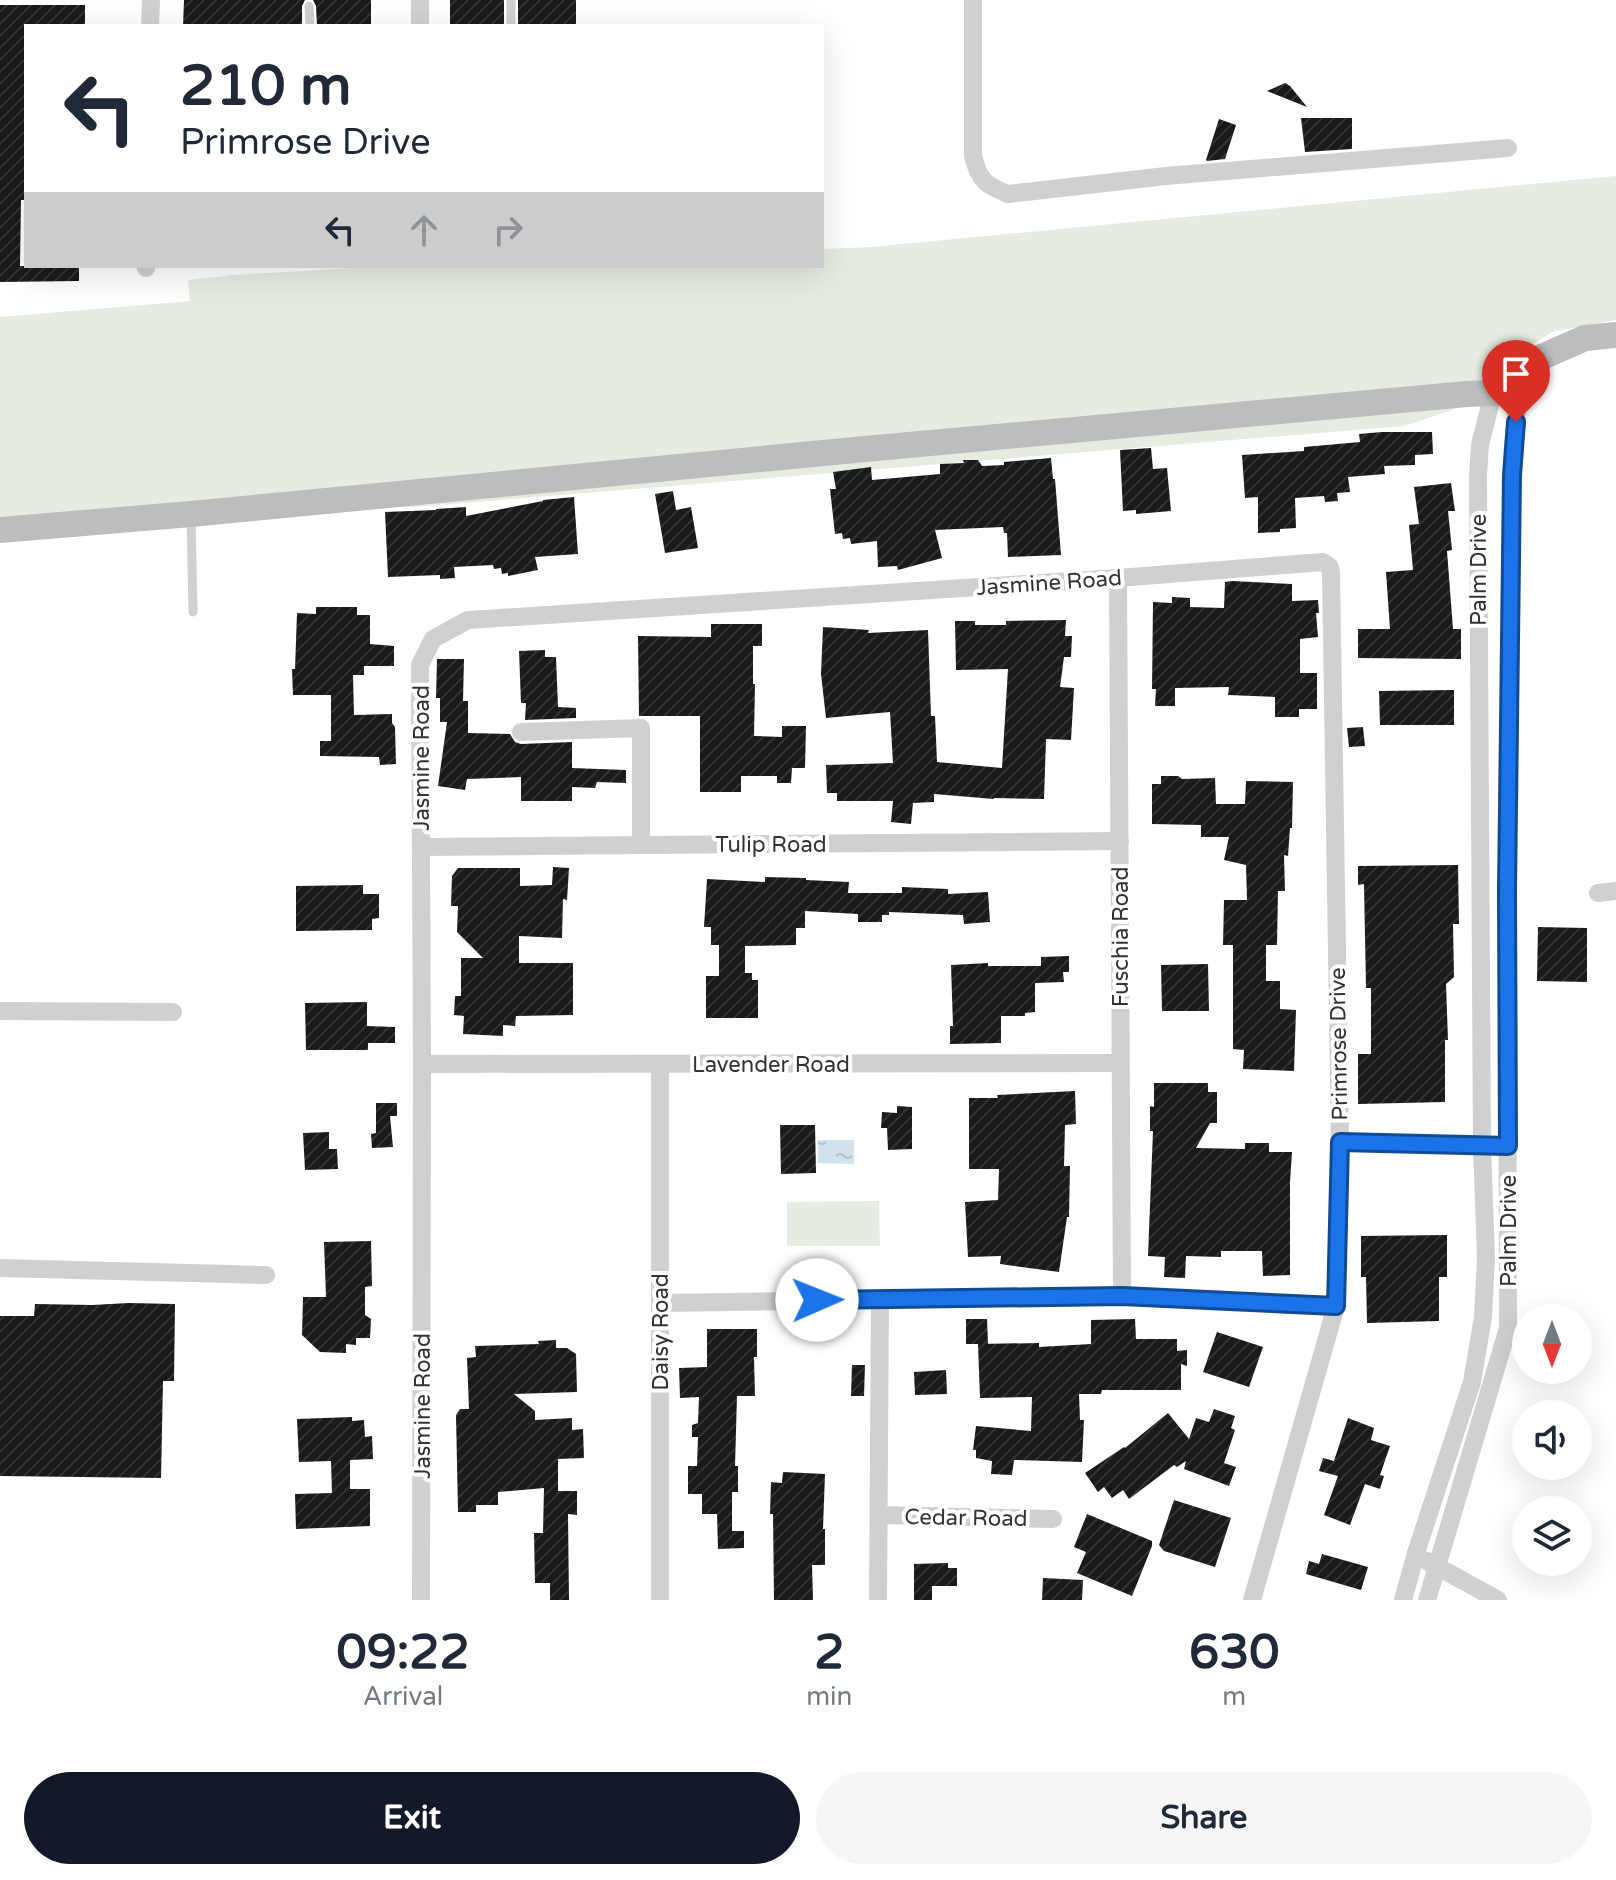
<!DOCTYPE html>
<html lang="en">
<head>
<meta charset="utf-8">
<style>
  :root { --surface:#fff; --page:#f6f6f7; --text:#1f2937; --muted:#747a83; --accent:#111827 }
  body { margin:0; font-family:"Varela Round",sans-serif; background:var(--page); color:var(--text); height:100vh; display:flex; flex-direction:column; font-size:30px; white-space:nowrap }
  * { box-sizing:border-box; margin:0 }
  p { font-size:26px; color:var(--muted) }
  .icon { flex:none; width:44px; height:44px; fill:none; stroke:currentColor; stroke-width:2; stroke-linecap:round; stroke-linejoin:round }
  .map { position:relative; height:1600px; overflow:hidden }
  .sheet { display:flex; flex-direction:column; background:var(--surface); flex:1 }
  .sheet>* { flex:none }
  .guide { position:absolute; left:24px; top:24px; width:800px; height:244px; border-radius:0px; box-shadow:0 8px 32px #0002; background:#fff; color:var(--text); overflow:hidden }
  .needle { width:52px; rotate:180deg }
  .buttons { position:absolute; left:1512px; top:1304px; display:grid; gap:16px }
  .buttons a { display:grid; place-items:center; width:80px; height:80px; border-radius:50%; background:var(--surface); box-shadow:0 8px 32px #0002; font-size:40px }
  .pin { position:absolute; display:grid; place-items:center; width:68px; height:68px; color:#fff; margin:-82px -34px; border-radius:50% 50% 50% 0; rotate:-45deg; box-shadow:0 0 8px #0007 }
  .pin .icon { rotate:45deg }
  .me { position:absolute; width:88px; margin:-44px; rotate:89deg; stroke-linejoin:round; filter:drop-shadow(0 0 6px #0008) }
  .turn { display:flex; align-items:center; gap:28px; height:168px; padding:0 24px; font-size:36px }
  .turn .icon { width:104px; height:104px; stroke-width:2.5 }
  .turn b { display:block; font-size:56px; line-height:68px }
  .lanes { display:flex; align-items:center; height:76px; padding:0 24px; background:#0003; justify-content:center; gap:40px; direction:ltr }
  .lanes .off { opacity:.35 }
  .eta { display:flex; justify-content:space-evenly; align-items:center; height:136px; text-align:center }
  .eta b { font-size:48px; font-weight:800; line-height:56px }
  .primary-button { display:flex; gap:16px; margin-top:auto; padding:16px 24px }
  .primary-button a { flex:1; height:92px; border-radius:48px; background:var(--accent); color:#fff; font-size:32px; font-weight:800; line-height:92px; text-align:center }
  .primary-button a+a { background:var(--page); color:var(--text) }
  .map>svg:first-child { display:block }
  .grass { fill:#e6ecdf }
  .water { fill:url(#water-ripples) }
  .building { fill:url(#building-hatch) }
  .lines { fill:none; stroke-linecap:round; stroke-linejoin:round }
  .lane { stroke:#d0d0d0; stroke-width:9 }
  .street { stroke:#d0d0d0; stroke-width:18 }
  .secondary { stroke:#bdbdbd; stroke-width:26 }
  .route-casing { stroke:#114b97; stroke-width:20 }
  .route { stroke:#1a73e8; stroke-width:14 }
  .labels { text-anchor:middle; stroke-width:8; stroke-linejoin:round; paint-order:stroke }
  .street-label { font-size:22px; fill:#333; stroke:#fff }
</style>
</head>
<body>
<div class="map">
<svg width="1616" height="1600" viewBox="0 0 1616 1600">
  <defs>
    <pattern id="water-ripples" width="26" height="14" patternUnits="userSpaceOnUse" patternTransform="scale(2)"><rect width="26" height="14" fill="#cfe2ee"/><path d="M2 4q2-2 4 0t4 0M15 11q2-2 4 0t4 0" fill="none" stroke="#b2c2cd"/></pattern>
    <pattern id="building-hatch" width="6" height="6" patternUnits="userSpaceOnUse" patternTransform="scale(2)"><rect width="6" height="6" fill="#1a1a1a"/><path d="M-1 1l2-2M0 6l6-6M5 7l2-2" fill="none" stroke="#333"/></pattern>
  </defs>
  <rect width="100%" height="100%" fill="#fff"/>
  <g class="grass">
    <path d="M 1616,176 L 1616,320 L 1552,332 L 1507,360 L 1486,376 L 1452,410 L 1405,426 L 414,507 L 279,503 L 0,528 L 0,317 L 190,301 L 188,280 L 234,275 L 390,266 L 822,266 L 822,249 L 871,247 Z"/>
    <path d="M 879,1201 L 880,1246 L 787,1246 L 787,1202 Z"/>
  </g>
  <path class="water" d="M 818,1140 L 854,1140 L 854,1164 L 818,1163 Z"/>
  <g class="building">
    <path d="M 184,0 L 305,0 L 302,6 L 302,26 L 183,26 Z"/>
    <path d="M 313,0 L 371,0 L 371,26 L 317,26 L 316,6 Z"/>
    <rect x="450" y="0" width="54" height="26"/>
    <rect x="518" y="0" width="58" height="26"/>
    <path d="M 0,5 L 85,5 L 85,26 L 26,26 L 26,200 L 21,200 L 20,266 L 79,266 L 79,281 L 0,282 Z"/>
    <path d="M 1285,83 L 1290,86 L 1307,107 L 1267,91 Z"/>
    <path d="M 1301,118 L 1352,118 L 1352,149 L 1305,152 Z"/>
    <path d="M 1219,119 L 1236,125 L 1225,159 L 1207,161 L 1206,160 Z"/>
    <path d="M 1382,432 L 1432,432 L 1433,454 L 1415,455 L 1415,465 L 1384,466 L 1385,474 L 1348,477 L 1350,492 L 1337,493 L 1338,501 L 1325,502 L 1324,496 L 1295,498 L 1296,528 L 1280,529 L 1280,532 L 1258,533 L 1258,497 L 1245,498 L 1242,455 L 1304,451 L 1304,447 L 1360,442 L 1359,434 Z"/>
    <path d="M 1151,448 L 1153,469 L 1167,468 L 1171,511 L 1136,514 L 1136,510 L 1123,511 L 1120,450 Z"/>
    <path d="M 1051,458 L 1053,479 L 1055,479 L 1061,555 L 1008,557 L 1007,533 L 1004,533 L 1003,527 L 935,530 L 942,558 L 898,570 L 897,566 L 878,567 L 877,541 L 851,544 L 850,538 L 843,539 L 842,533 L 835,534 L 830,489 L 836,489 L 833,472 L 871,467 L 872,480 L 940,474 L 940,464 L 964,463 L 963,460 L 978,460 L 982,466 L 1004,465 L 1004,462 Z"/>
    <path d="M 1451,483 L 1455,511 L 1448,511 L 1452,550 L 1447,551 L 1453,629 L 1461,629 L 1461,659 L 1358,658 L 1358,629 L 1390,629 L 1386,572 L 1413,570 L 1409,525 L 1419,524 L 1414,487 Z"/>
    <path d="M 673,491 L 676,510 L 691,507 L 698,548 L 665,553 L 655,494 Z"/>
    <path d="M 574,497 L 578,554 L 535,557 L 538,570 L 508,576 L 508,573 L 502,574 L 501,568 L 494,569 L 493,565 L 454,567 L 455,578 L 440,579 L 440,575 L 388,577 L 385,512 L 436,510 L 436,509 L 466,507 L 466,516 L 543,501 L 543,500 Z"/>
    <path d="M 1232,581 L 1292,584 L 1292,601 L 1318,600 L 1319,613 L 1316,613 L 1318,637 L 1300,639 L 1300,673 L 1317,673 L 1317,709 L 1299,709 L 1299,717 L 1275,717 L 1275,697 L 1228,695 L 1229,687 L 1175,688 L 1175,706 L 1155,706 L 1156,689 L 1152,689 L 1153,602 L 1172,603 L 1172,597 L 1190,598 L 1190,607 L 1224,608 L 1225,582 Z"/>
    <path d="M 316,607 L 357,607 L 357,615 L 370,615 L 370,644 L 394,646 L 394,666 L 364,666 L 364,675 L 353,675 L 354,715 L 392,714 L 392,723 L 395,727 L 396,764 L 380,765 L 379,757 L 320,756 L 320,741 L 331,741 L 331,695 L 293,695 L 292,669 L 295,669 L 297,613 L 316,614 Z"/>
    <path d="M 1066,620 L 1065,636 L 1072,636 L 1071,657 L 1064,657 L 1060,687 L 1074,688 L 1071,740 L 1046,739 L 1044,799 L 994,798 L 994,799 L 934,794 L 934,802 L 913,803 L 911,824 L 891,822 L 893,801 L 837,801 L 837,793 L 827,793 L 826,765 L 893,763 L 890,712 L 826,718 L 821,674 L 823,627 L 869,630 L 868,633 L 928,630 L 931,716 L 935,716 L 937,762 L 1002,768 L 1008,669 L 956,670 L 955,621 L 975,621 L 975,625 L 1006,625 L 1006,621 Z"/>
    <path d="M 711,624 L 762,624 L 762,646 L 753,646 L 753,684 L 755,684 L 754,736 L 782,737 L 782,726 L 806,726 L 805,768 L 792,768 L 791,783 L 777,783 L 777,776 L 741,776 L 741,792 L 700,792 L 700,716 L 639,716 L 638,636 L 711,637 Z"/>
    <path d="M 545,650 L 545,657 L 556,657 L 558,707 L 576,708 L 576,718 L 525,720 L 526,703 L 521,703 L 519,651 Z"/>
    <path d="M 437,659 L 464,659 L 463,701 L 468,701 L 468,733 L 510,734 L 515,742 L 521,744 L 572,742 L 572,768 L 626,770 L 626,783 L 597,782 L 595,788 L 572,787 L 572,801 L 521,801 L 521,777 L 467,779 L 465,790 L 438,786 L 447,722 L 440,722 L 440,698 L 436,698 Z"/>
    <path d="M 1454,690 L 1454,725 L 1380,725 L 1379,691 Z"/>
    <path d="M 1363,727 L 1365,746 L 1349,747 L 1347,728 Z"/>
    <path d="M 1161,776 L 1178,776 L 1182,779 L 1215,778 L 1216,804 L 1245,804 L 1246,781 L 1293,782 L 1292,828 L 1290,828 L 1288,856 L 1284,855 L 1285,891 L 1278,891 L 1277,945 L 1266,945 L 1266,981 L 1280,981 L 1280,1009 L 1296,1010 L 1294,1071 L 1243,1069 L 1244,1050 L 1233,1049 L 1233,945 L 1223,945 L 1224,900 L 1247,900 L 1246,865 L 1224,860 L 1229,837 L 1201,837 L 1201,825 L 1152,824 L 1152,784 L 1161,784 Z"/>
    <path d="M 1458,865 L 1459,924 L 1453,924 L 1454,977 L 1446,984 L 1448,1040 L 1445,1040 L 1445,1102 L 1358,1104 L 1358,1054 L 1371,1054 L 1371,988 L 1366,988 L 1364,884 L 1358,885 L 1358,866 Z"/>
    <path d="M 553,867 L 569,868 L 567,900 L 563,899 L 562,938 L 519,936 L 519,963 L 573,963 L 573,1015 L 516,1016 L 515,1026 L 503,1025 L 503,1036 L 463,1034 L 464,1016 L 454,1015 L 455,996 L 461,996 L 461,958 L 483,958 L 457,932 L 458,906 L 451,906 L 452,876 L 458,868 L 520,868 L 520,886 L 552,885 Z"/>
    <path d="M 765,877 L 806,878 L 806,880 L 849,882 L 848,893 L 902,893 L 902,887 L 948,889 L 948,894 L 988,892 L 990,922 L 964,924 L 963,915 L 889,912 L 889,915 L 882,915 L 882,922 L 858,922 L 858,914 L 805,911 L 805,928 L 796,928 L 796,945 L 745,946 L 745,973 L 752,973 L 752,980 L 758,980 L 758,1018 L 706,1018 L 706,976 L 719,976 L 719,945 L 711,945 L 711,927 L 704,927 L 707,879 L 765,882 Z"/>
    <path d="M 363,885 L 363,894 L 379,894 L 379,918 L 372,919 L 372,930 L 296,931 L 296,886 Z"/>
    <path d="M 1538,927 L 1587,928 L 1587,982 L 1537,981 Z"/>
    <path d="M 1069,956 L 1069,972 L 1063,972 L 1064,982 L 1035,983 L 1035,1012 L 1025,1013 L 1025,1016 L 1001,1016 L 1001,1043 L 950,1044 L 950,1026 L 953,1026 L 951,965 L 988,963 L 988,966 L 1041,966 L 1041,957 Z"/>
    <path d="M 1208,964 L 1209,1011 L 1162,1011 L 1161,965 Z"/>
    <path d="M 367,1002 L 367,1026 L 395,1027 L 395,1043 L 368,1043 L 368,1050 L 306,1050 L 305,1003 Z"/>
    <path d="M 1154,1083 L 1208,1083 L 1208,1092 L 1217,1092 L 1217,1123 L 1210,1123 L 1196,1148 L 1245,1149 L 1245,1143 L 1269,1143 L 1269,1152 L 1292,1152 L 1290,1182 L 1290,1275 L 1263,1276 L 1262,1251 L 1221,1251 L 1221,1257 L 1186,1256 L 1185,1278 L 1164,1277 L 1165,1257 L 1148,1256 L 1153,1131 L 1150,1131 L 1150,1106 L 1154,1107 Z"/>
    <path d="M 1075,1091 L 1076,1124 L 1065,1125 L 1064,1166 L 1070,1166 L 1069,1217 L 1067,1217 L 1059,1272 L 1000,1264 L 1001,1256 L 968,1257 L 965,1202 L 998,1200 L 999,1169 L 969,1169 L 969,1098 L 998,1098 L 997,1095 Z"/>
    <path d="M 376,1103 L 397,1103 L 397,1116 L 390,1116 L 393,1147 L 372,1148 L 371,1134 L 376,1133 Z"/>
    <path d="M 897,1106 L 912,1107 L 912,1149 L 888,1150 L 887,1128 L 881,1128 L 882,1112 L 897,1113 Z"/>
    <path d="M 780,1125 L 815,1125 L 816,1173 L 781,1174 Z"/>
    <path d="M 329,1132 L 329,1149 L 337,1149 L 338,1169 L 305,1170 L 303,1133 Z"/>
    <path d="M 1447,1235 L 1447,1277 L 1439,1277 L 1439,1321 L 1367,1323 L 1366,1277 L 1361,1277 L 1361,1236 Z"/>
    <path d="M 371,1241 L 372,1286 L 365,1287 L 365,1315 L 371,1319 L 370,1338 L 356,1338 L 356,1345 L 346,1344 L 346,1353 L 320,1352 L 302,1335 L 303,1297 L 326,1297 L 324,1242 Z"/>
    <path d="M 129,1303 L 175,1304 L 174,1381 L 163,1381 L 161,1478 L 0,1476 L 0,1316 L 34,1316 L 35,1304 L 92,1305 Z"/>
    <path d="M 966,1319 L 987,1319 L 988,1344 L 966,1344 Z"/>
    <path d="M 1135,1319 L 1136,1339 L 1177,1339 L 1177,1351 L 1187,1350 L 1187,1366 L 1181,1364 L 1181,1390 L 1102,1390 L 1101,1394 L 1079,1394 L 1080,1420 L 1084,1420 L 1082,1462 L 1014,1460 L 1012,1475 L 991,1474 L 992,1461 L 976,1458 L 976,1450 L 973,1450 L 976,1426 L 1031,1431 L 1032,1397 L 980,1398 L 978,1344 L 1039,1343 L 1039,1347 L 1091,1344 L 1091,1320 Z"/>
    <path d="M 707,1329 L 757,1329 L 757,1357 L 754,1357 L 755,1396 L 737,1396 L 735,1466 L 738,1466 L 738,1492 L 732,1492 L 732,1531 L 744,1531 L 744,1548 L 718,1549 L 717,1514 L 702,1514 L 702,1494 L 688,1494 L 688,1466 L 697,1466 L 698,1437 L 692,1437 L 692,1425 L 698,1423 L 699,1397 L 680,1398 L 679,1368 L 707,1367 Z"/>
    <path d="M 1217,1332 L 1263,1347 L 1249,1387 L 1203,1372 Z"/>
    <path d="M 556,1340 L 556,1348 L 567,1348 L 576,1354 L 577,1392 L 514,1394 L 535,1411 L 535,1420 L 572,1418 L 572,1430 L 583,1429 L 584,1458 L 558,1459 L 558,1491 L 577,1491 L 577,1515 L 568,1514 L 569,1600 L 550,1600 L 550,1583 L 535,1583 L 534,1533 L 543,1533 L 544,1488 L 498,1492 L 498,1505 L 476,1505 L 476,1512 L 458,1512 L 456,1415 L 460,1409 L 469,1409 L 467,1358 L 476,1357 L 475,1346 L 539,1344 L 538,1341 Z"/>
    <path d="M 852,1365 L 865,1365 L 864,1396 L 851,1396 Z"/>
    <path d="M 946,1370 L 947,1394 L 915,1395 L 914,1372 Z"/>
    <path d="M 1214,1409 L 1235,1416 L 1231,1428 L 1235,1430 L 1224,1463 L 1236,1467 L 1229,1486 L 1184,1469 L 1186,1461 L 1177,1467 L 1174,1465 L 1129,1499 L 1123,1490 L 1112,1498 L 1104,1487 L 1098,1492 L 1085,1473 L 1124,1447 L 1125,1448 L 1168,1413 L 1189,1439 L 1196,1418 L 1209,1422 Z"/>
    <path d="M 352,1417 L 352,1421 L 364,1420 L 365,1437 L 372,1436 L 373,1459 L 350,1460 L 350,1489 L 370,1489 L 370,1526 L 296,1529 L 295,1494 L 332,1493 L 331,1461 L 299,1462 L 297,1419 Z"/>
    <path d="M 1348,1418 L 1374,1428 L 1371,1440 L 1390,1446 L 1380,1475 L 1384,1476 L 1380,1489 L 1365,1484 L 1350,1525 L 1324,1515 L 1338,1476 L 1319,1471 L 1323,1458 L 1334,1461 Z"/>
    <path d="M 783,1472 L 825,1474 L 823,1529 L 825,1529 L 825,1565 L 812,1565 L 813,1600 L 774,1600 L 773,1514 L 770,1514 L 771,1482 L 782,1483 Z"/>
    <path d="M 1174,1500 L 1231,1518 L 1215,1567 L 1164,1551 L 1159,1545 Z"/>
    <path d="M 1087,1514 L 1152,1541 L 1152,1546 L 1132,1596 L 1077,1573 L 1086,1552 L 1074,1547 Z"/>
    <path d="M 1322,1554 L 1368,1567 L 1361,1590 L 1306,1574 L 1309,1561 L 1319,1564 Z"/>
    <path d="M 948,1563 L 948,1568 L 957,1568 L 957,1586 L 932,1586 L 932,1600 L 914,1600 L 914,1564 Z"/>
    <path d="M 1043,1578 L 1083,1580 L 1082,1600 L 1042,1600 Z"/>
  </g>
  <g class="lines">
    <g class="lane">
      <path d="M 309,6 L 310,26"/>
      <path d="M 511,26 L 511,0"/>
      <path d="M 191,518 L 193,612"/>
    </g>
    <g class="street">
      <path d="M 973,0 L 973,156 C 979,180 985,185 1008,194 L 1166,176 L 1508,148"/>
      <path d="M 150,26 L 151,0"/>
      <path d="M 420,26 L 420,0"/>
      <path d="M 146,268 L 146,266"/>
      <path d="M 1118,578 L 1122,1296"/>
      <path d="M 521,732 L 641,728 L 641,845"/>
      <path d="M 421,847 L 1120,841"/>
      <path d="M 1598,893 L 1616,891"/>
      <path d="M 0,1011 L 173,1012"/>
      <path d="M 422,1064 L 1120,1063"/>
      <path d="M 1340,1142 L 1493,1146"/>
      <path d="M 0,1268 L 266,1275"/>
      <path d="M 660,1303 L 1122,1296 L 1336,1306"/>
      <path d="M 879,1515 L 1053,1519"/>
      <path d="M 1427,1561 L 1498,1600"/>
      <path d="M 421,1600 L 422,1064 L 420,665 L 433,639 L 468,620 L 1118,578 L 1323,562 L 1330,567 L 1331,573 L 1340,1142 L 1336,1306 L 1252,1600"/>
      <path d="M 660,1600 L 660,1064"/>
      <path d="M 878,1600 L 880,1299"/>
      <path d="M 1403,1600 L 1416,1553 L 1472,1382 L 1483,1317 L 1486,1258 L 1482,1146 L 1478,476 L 1480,445 L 1493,393"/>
      <path d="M 1427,1600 L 1508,1328 L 1507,890 L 1512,475 L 1513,448 L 1521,371"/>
    </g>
    <path class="secondary" d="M 0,530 L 191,514 L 865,449 L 1467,394 L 1493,393 L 1508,386 L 1521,371 L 1544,356 L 1585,338 L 1616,335"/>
  </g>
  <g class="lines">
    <g class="route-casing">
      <path id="route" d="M 817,1300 L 1122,1296 L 1336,1306 L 1340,1142 L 1508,1146 L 1507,890 L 1512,475 L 1516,422"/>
    </g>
    <use href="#route" class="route"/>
  </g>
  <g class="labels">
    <g class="street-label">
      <text transform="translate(1478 570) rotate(-90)" y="8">Palm Drive</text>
      <text transform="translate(1049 582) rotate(-4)" y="8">Jasmine Road</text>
      <text transform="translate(421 758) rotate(-90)" y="8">Jasmine Road</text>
      <text x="771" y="852">Tulip Road</text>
      <text transform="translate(1120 937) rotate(-90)" y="8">Fuschia Road</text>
      <text transform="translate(1338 1044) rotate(-91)" y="8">Primrose Drive</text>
      <text x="771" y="1072">Lavender Road</text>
      <text transform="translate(1508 1231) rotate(-90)" y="8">Palm Drive</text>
      <text transform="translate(660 1332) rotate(-90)" y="8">Daisy Road</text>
      <text transform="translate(422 1406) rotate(-90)" y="8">Jasmine Road</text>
      <text transform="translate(966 1517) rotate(1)" y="8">Cedar Road</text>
    </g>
  </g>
</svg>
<div class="buttons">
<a><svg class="needle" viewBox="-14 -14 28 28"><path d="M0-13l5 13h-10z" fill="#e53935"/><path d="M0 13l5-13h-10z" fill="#747a83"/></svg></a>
<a><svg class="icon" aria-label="sound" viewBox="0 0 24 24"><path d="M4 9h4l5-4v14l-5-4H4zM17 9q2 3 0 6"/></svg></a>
<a><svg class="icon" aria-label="layers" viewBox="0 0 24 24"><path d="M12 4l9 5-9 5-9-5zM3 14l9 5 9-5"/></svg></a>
</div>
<div class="pin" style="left:1516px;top:422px;background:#d93025"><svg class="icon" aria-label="arrive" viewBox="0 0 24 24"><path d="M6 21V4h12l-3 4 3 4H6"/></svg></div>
<svg class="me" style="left:817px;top:1300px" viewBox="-20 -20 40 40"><circle r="19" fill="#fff"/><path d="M0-13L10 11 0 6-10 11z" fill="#1a73e8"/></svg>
<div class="guide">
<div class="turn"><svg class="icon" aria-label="left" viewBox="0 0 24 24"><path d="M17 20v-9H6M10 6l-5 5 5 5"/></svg><div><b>210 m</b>Primrose Drive</div></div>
<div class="lanes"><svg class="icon" aria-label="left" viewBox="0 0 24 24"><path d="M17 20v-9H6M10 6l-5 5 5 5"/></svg><svg class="icon off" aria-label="ahead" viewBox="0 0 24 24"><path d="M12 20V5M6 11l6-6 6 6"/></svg><svg class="icon off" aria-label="right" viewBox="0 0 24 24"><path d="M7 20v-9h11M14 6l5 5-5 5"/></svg></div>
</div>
</div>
<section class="sheet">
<div class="eta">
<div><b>09:22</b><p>Arrival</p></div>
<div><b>2</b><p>min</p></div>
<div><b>630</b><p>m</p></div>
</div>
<div class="primary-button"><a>Exit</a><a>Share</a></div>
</section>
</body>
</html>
